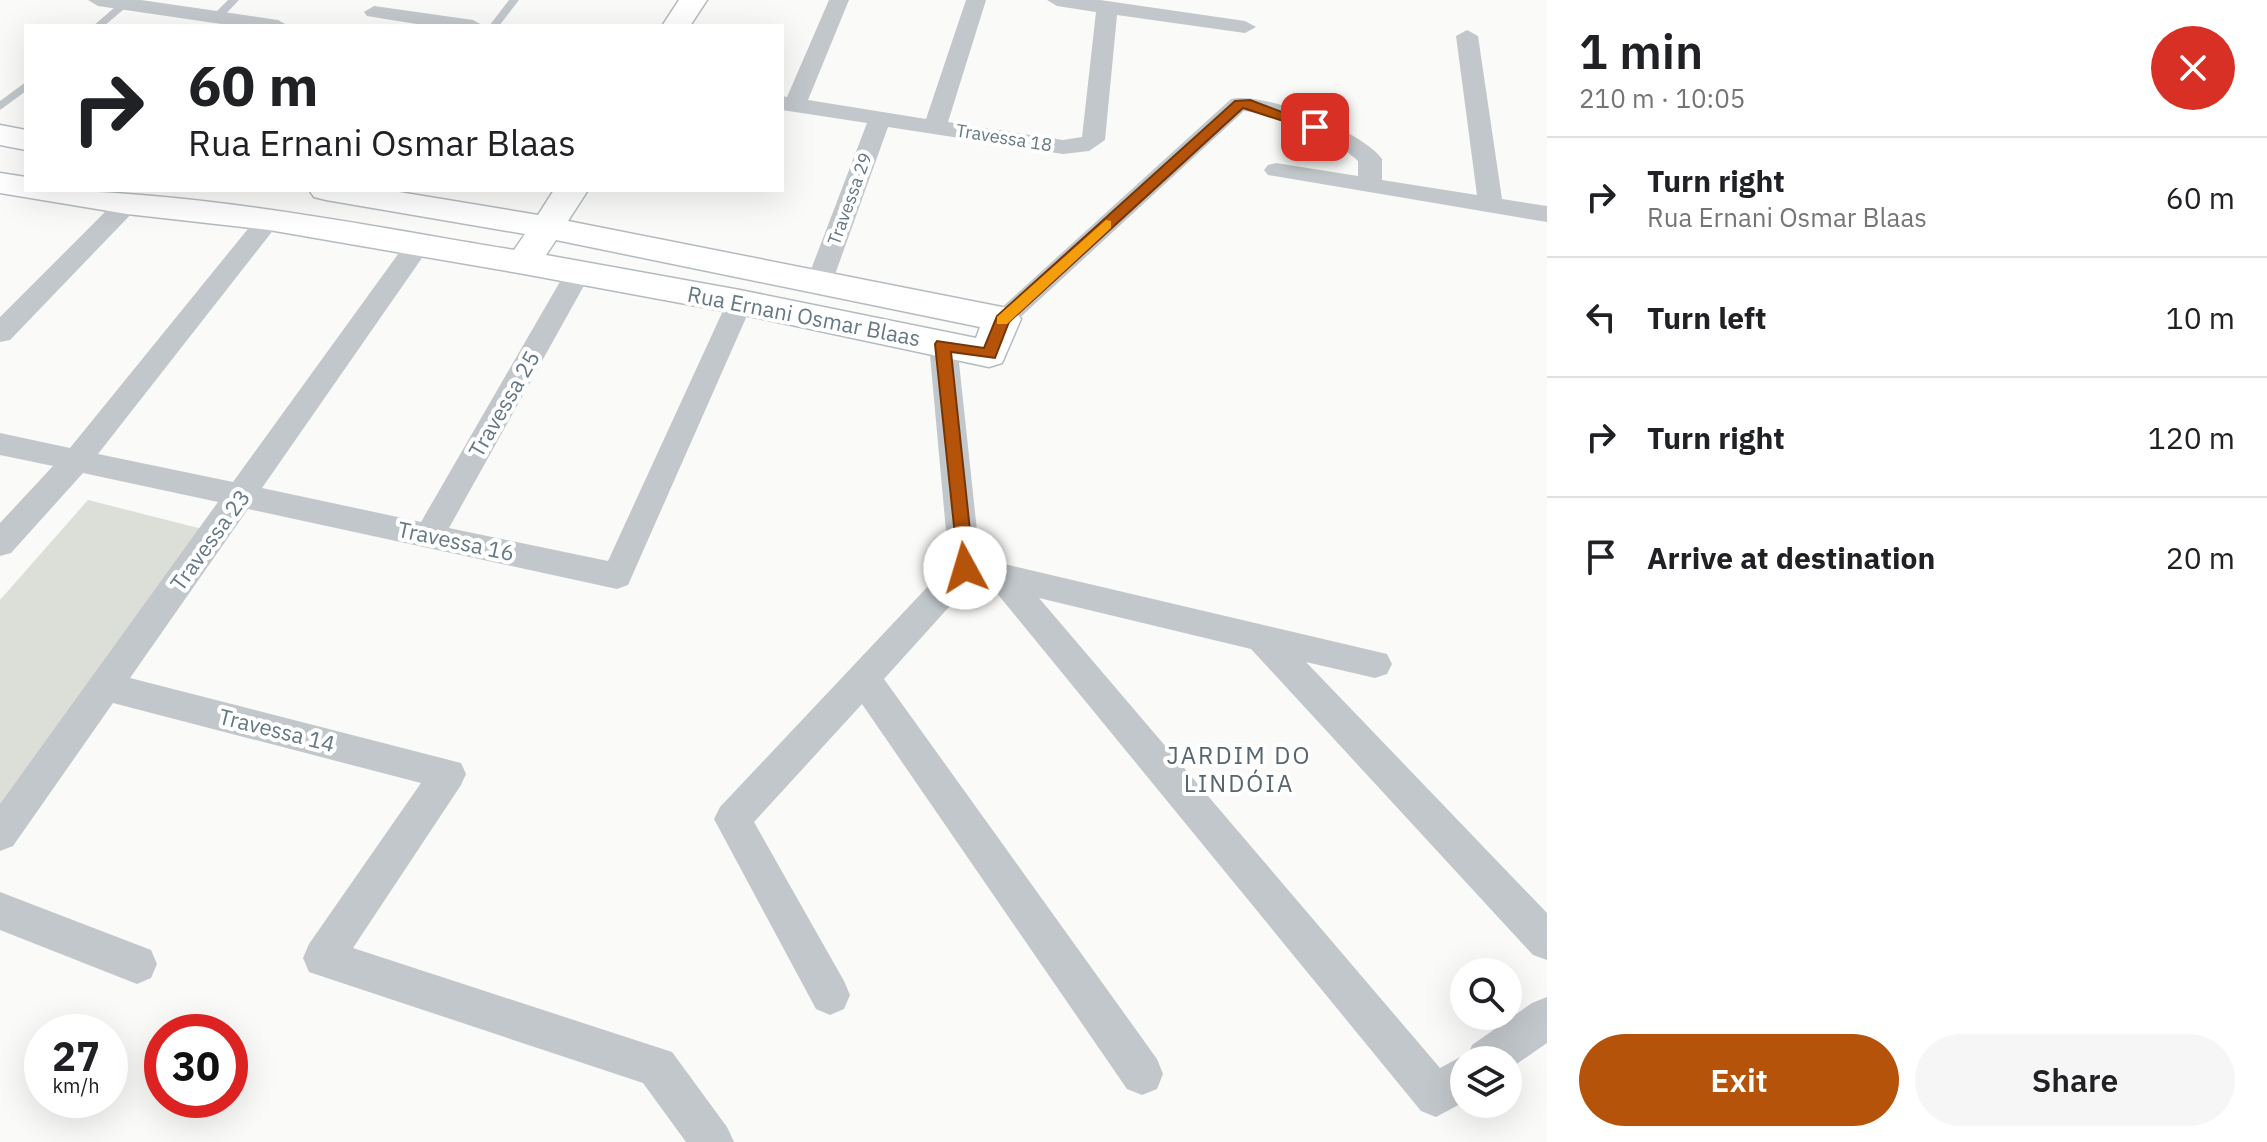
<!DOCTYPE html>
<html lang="en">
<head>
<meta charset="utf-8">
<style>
  :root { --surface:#fff; --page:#f6f6f6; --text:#202124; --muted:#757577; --line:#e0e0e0; --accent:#b45309 }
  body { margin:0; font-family:"IBM Plex Sans",sans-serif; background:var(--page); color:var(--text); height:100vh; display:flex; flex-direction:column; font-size:30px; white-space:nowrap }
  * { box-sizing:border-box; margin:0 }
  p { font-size:26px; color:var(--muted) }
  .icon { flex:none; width:44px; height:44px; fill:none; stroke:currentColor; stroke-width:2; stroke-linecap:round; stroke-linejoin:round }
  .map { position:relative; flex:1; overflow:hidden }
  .drawer { display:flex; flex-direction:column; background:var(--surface); width:720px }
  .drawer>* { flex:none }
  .top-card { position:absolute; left:24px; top:24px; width:760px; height:168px; border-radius:0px; box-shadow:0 8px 32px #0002; background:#fff; color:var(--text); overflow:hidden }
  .buttons { position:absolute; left:1450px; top:958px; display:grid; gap:16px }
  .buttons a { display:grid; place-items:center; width:72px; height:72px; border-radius:50%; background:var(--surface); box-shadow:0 8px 32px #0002; font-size:40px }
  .speed { position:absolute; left:24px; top:1014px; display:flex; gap:16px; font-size:40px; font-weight:700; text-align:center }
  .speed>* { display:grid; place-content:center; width:104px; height:104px; border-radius:50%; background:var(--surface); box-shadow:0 8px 32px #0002; line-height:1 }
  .speed small { font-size:20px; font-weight:400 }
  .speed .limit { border:12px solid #d22; background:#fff; color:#111 }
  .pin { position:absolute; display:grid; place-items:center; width:68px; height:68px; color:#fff; margin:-34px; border-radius:16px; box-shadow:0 4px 12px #0006 }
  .me { position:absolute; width:88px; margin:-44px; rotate:354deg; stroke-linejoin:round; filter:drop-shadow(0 0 6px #0008) }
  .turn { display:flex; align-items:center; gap:28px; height:168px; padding:0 32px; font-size:36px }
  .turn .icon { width:104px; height:104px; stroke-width:2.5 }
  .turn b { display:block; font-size:56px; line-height:68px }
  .round { display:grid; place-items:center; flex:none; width:84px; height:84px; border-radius:42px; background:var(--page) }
  .headline { display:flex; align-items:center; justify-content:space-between; height:136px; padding:0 32px }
  h1 { font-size:48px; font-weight:600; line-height:60px }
  .button { display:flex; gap:16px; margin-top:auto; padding:16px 32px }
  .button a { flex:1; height:92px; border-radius:48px; background:var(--accent); color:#fff; font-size:32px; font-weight:600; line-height:92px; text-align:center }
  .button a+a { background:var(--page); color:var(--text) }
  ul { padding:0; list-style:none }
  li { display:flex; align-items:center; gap:24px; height:120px; padding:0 32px; border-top:2px solid var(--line) }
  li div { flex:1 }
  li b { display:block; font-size:30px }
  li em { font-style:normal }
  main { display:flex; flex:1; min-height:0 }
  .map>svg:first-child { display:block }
  .green { fill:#dbdfd7 }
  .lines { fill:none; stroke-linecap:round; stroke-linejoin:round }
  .secondary-casing { stroke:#b3bbbf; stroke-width:3 }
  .lane { fill:#c1c7ca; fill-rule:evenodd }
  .street { fill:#c1c7ca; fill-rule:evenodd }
  .secondary { fill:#fff; fill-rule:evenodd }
  .route { fill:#b45309; stroke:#753606; stroke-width:2 }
  .slow { fill:#f59e0b }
  .labels { text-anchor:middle; stroke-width:8; stroke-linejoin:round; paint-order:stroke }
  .far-street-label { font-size:18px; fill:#647983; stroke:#fff }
  .street-label { font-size:22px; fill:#647983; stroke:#fff }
  .neighbourhood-label { font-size:24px; letter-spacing:2px; fill:#57666e; stroke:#fff }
</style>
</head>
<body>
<main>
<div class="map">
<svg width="1547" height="1142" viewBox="0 0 1547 1142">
  <rect width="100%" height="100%" fill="#fafaf8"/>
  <path class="green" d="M 88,500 L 210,531 L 0,817 L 0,600 Z"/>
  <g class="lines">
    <g class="secondary-casing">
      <g id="secondary">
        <path d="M 679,0 L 707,0 L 690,26 L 662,26 Z"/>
        <path d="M 0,125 L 26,130 L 26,150 L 0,145 Z"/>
        <path d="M 0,173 L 26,177 L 26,190 C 190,190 352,223 514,250 L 525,234 L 326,200 L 314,197 L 309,190 L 387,190 L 538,215 L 554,190 L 588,190 L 568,221 L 1002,307 L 1015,310 L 1021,319 L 1002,363 L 989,367 L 740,314 L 524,274 L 269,230 L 127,214 L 0,193 ZM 556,240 L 980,327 L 976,338 L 740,290 L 546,255 Z"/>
      </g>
    </g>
    <g class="lane">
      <path d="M 228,0 L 239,0 L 221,19 L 213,19 L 213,15 Z"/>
      <path d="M 509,0 L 519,0 L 499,26 L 489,26 Z"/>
      <path d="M 121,2 L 130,4 L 104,26 L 93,26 Z"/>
      <path d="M 26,82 L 26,91 L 0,110 L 0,101 Z"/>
    </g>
    <g class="street">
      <path d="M 88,0 L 141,0 L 278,20 L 289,26 L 235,26 L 98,6 Z"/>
      <path d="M 829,0 L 849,0 L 808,100 L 926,119 L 966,0 L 986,0 L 948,122 L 1063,140 L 1082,137 L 1096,12 L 1057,6 L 1047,0 L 1100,0 L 1245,21 L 1256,27 L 1245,33 L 1117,15 L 1105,140 L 1089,151 L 1063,154 L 888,127 L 833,280 L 829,286 L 820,289 L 811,286 L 807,280 L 867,123 L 782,110 L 782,96 L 787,97 Z"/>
      <path d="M 374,6 L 473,20 L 484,26 L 429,26 L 367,16 L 364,12 Z"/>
      <path d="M 1467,30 L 1478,36 L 1502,199 L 1547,206 L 1547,222 L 1268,175 L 1264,170 L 1268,165 L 1276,163 L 1358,176 L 1358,161 C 1335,139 1276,114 1244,111 L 1012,325 L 1002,328 L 992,325 L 989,319 L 1231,99 C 1264,91 1362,131 1382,159 L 1382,180 L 1477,195 L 1456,36 Z"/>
      <path d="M 127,196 L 136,199 L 139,204 L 136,209 L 10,340 L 0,342 L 0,317 L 118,199 Z"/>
      <path d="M 269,211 L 278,214 L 281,219 L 278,224 L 98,454 L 233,482 L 409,239 L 427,239 L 431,245 L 262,488 L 421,522 L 565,273 L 569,267 L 578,265 L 587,267 L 591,273 L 449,528 L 608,561 L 727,302 L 731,296 L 740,293 L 749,296 L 753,302 L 628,585 L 617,589 L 248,509 L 130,678 L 461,763 L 466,774 L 461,785 L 353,948 L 672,1052 L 727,1127 L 734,1142 L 686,1142 L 643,1083 L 309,972 L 303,958 L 309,944 L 421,783 L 113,703 L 13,846 L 0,851 L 0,804 L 218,502 L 83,473 L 11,553 L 0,556 L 0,523 L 53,466 L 0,455 L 0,433 L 70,448 L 260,214 Z"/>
      <path d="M 943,335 L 953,337 L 957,344 L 981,568 L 976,577 L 884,679 L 1157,1059 L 1163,1074 L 1157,1089 L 1142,1095 L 1127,1089 L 862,704 L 754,822 L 844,981 L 850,995 L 844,1009 L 830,1015 L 816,1009 L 714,819 L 720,807 L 949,564 L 929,344 L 933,337 Z"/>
      <path d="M 996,562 L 1387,654 L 1392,664 L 1387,674 L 1375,678 L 1306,662 L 1547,913 L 1547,960 L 1533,955 L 1251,649 L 1039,598 L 1440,1068 L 1464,1055 L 1468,1056 L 1472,1045 L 1532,1003 L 1547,997 L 1547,1043 L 1508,1070 L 1508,1060 L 1464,1060 L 1464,1102 L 1436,1117 L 1421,1111 L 991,586 L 985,584 L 980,575 L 985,566 Z"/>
      <path d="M 0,892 L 151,950 L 157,964 L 151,978 L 137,984 L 0,930 Z"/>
    </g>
    <use href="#secondary" class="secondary"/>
  </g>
  <path class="route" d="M 1250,100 L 1322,127 L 1311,130 L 1243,108 L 1009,322 L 995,358 L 951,352 L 974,568 L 972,574 L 959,574 L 935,344 L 937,341 L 984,348 L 997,316 L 1235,101 Z"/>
  <path class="slow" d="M 1106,220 L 1111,221 L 1111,228 L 1007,324 L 997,324 L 997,317 Z"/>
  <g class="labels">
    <g class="far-street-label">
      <text transform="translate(1004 138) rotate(9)" y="6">Travessa 18</text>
      <text transform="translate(850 199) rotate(-70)" y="6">Travessa 29</text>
    </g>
    <g class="street-label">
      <text transform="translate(804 316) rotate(11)" y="8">Rua Ernani Osmar Blaas</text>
      <text transform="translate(504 404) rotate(-60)" y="8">Travessa 25</text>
      <text transform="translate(210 540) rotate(-54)" y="8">Travessa 23</text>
      <text transform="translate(456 541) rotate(12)" y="8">Travessa 16</text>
      <text transform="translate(277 730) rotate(14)" y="8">Travessa 14</text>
    </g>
    <g class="neighbourhood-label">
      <text x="1239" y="764">JARDIM DO<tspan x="1239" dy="28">LINDÓIA</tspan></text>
    </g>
  </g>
</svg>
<div class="buttons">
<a><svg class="icon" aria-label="search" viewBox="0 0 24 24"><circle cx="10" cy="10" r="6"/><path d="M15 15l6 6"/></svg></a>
<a><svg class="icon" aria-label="layers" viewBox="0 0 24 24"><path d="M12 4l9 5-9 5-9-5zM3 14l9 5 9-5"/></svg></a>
</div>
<div class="speed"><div>27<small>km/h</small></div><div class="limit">30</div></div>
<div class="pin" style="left:1315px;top:127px;background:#d93025"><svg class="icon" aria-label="arrive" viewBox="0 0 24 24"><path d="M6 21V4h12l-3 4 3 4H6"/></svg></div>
<svg class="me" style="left:965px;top:568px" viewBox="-20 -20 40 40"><circle r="19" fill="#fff"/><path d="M0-13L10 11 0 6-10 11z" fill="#b45309"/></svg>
<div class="top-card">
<div class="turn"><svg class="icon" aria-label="right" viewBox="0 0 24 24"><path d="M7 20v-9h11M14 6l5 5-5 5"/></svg><div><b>60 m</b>Rua Ernani Osmar Blaas</div></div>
</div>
</div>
<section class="drawer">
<div class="headline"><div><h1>1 min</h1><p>210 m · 10:05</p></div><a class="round" style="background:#d93025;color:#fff"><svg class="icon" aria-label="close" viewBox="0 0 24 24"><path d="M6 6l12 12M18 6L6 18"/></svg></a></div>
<ul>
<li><svg class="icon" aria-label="right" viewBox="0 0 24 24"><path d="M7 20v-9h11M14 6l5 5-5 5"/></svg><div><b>Turn right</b><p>Rua Ernani Osmar Blaas</p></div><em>60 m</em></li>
<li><svg class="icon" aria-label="left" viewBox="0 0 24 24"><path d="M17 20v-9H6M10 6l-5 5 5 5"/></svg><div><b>Turn left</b></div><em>10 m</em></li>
<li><svg class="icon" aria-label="right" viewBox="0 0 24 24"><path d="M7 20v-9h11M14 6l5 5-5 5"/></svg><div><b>Turn right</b></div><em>120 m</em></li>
<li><svg class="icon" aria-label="arrive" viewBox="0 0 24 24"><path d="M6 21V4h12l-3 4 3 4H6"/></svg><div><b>Arrive at destination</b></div><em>20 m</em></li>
</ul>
<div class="button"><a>Exit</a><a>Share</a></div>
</section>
</main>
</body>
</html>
